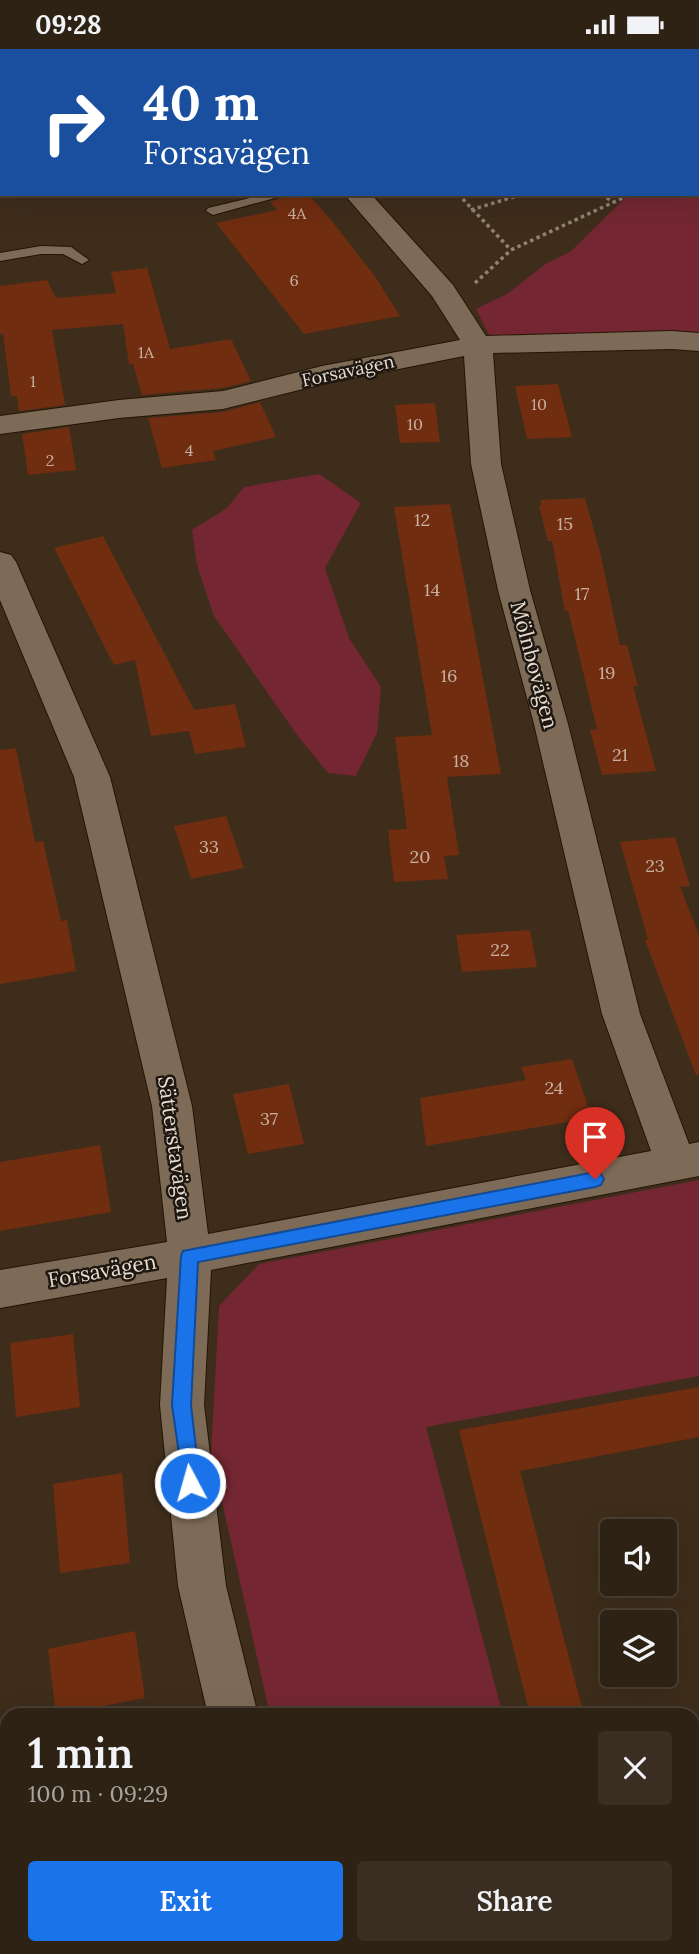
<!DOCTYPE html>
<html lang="en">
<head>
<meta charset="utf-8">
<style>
  :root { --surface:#2e2214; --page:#3a2f22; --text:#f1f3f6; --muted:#a7a4a0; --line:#493f34; --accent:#1a73e8 }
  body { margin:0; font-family:Lora,serif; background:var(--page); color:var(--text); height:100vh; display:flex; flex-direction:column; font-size:26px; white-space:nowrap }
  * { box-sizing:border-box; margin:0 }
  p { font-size:23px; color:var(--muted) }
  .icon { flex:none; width:38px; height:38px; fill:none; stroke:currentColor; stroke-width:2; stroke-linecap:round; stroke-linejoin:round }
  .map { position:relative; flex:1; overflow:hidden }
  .drawer { position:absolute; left:0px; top:1659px; width:700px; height:247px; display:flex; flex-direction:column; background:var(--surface); border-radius:21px 21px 0 0; box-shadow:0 7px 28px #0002,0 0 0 2px var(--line) }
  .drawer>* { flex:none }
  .banner { position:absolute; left:0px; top:0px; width:700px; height:147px; box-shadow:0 7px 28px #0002,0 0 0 2px var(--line); background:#1a4fa0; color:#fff; overflow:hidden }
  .buttons { position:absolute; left:600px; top:1470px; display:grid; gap:14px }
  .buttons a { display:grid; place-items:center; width:77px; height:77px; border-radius:7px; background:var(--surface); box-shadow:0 7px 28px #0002,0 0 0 2px var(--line); font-size:35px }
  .pin { position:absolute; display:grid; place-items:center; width:60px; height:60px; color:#fff; margin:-72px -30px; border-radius:50% 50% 50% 0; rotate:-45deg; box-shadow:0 0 7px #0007 }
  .pin .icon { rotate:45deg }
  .me { position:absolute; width:77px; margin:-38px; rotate:354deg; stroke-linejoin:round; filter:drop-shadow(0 0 5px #0008) }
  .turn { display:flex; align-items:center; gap:24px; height:147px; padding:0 28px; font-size:32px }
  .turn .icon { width:91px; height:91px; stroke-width:2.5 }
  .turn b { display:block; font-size:49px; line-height:60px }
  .round { display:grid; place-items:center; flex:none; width:74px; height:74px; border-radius:7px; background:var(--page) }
  .summary { display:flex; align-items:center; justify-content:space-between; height:119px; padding:0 28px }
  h1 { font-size:42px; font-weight:600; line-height:52px }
  .cta { display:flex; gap:14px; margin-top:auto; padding:14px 28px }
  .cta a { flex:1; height:80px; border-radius:7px; background:var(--accent); color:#fff; font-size:28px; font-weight:600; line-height:80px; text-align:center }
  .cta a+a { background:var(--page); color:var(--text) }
  .status { display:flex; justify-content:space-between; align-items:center; height:49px; padding:0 35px; background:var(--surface); direction:ltr }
  .status svg { height:19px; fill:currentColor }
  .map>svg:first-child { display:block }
  .green { fill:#742732 }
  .building { fill:#702d10 }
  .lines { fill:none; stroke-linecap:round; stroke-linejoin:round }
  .lane-casing { stroke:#241504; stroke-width:2 }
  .street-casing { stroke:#241504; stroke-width:2 }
  .path { stroke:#918374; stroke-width:3.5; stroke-dasharray:3.5 3.5; stroke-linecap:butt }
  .lane { fill:#7e6b57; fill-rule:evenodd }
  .street { fill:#7e6b57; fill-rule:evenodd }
  .route { fill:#1a73e8; stroke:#114b97; stroke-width:2 }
  .labels { text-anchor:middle; stroke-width:5; stroke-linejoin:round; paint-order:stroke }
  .far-number-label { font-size:16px; fill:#c8b0a0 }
  .far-street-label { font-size:18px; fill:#e6dbd0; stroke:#1e170f }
  .number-label { font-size:18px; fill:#c8b0a0 }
  .street-label { font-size:21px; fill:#e6dbd0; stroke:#1e170f }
</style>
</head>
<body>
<div class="status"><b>09:28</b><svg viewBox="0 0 49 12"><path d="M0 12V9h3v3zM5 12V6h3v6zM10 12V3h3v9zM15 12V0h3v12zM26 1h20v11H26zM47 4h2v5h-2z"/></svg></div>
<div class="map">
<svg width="699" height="1905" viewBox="0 0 699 1905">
  <rect width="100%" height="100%" fill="#3e2d1b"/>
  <g class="green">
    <path d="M 699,127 L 699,287 L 491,290 L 476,260 L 507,245 L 547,214 L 570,203 L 624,150 L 640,145 L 698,145 Z"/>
    <path d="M 319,425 L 361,454 L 325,519 L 349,589 L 381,638 L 377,684 L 356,727 L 328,724 L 297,686 L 214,567 L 197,516 L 192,481 L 227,459 L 244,438 Z"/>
    <path d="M 699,1131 L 699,1327 L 426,1378 L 503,1666 L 270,1666 L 211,1404 L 219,1257 L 259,1215 Z"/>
    <path d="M 322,1899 L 571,1899 L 573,1905 L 323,1905 Z"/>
  </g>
  <g class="building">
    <path d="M 291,145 L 308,145 L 331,171 L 374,226 L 400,267 L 304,285 L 216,174 L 277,161 L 270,153 Z"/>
    <path d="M 147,219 L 170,300 L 231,290 L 251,332 L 223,339 L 142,346 L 133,315 L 129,315 L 123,275 L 52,281 L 65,356 L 19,362 L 17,347 L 11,347 L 3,285 L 0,285 L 0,237 L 47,231 L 56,249 L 116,244 L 111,223 Z"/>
    <path d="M 558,335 L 572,388 L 527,390 L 515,337 Z"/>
    <path d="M 260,353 L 276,388 L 213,402 L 216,411 L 162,419 L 148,369 L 223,363 Z"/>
    <path d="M 435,354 L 440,393 L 400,394 L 395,356 Z"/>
    <path d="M 69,378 L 76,421 L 28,426 L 22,385 Z"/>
    <path d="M 585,449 L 600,503 L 620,596 L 627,596 L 638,637 L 633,637 L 656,722 L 602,726 L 590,681 L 597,680 L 568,561 L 565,562 L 552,492 L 548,492 L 539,457 L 542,456 L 540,451 Z"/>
    <path d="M 450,455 L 501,725 L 447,728 L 459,806 L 444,807 L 448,830 L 394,833 L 388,781 L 407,780 L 395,688 L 432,686 L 394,458 Z"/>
    <path d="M 103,487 L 194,661 L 235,655 L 246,698 L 195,705 L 189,682 L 151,687 L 135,611 L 114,616 L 54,499 Z"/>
    <path d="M 16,699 L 35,793 L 43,792 L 61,872 L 67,871 L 76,922 L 0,935 L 0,701 Z"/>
    <path d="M 226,767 L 244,819 L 191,830 L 174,777 Z"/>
    <path d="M 675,788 L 690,837 L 680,838 L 699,886 L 699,1026 L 696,1026 L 645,891 L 648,890 L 620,793 Z"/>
    <path d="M 530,881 L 537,918 L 462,923 L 456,886 Z"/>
    <path d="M 572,1010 L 592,1069 L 426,1097 L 420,1049 L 526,1031 L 521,1018 Z"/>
    <path d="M 289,1035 L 304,1095 L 248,1105 L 233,1045 Z"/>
    <path d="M 100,1096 L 111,1163 L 0,1182 L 0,1113 Z"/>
    <path d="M 73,1285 L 80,1358 L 16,1368 L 10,1294 Z"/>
    <path d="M 699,1338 L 699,1388 L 520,1422 L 584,1666 L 530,1666 L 459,1381 Z"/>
    <path d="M 122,1424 L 130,1514 L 60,1524 L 53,1435 Z"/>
    <path d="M 135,1582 L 145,1649 L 56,1666 L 48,1600 Z"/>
  </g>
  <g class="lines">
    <g class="lane-casing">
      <g id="lane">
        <path d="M 266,145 L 289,145 L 213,166 L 206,162 L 208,159 Z"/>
        <path d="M 41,197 L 71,198 L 89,211 L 82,215 L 63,205 L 41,205 L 0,212 L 0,204 Z"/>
      </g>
    </g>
    <g class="street-casing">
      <g id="street">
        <path d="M 161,0 L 199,0 L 200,2 L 162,2 Z"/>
        <path d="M 460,0 L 484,0 L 485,2 L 461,2 Z"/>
        <rect x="0" y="122" width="2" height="16"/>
        <path d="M 344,145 L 371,145 L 453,236 L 486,287 L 672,282 L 699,284 L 699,302 L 672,300 L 493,304 L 501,415 L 530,541 L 568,675 L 640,965 L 689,1095 L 699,1093 L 699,1127 L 211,1221 L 204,1356 L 226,1537 L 258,1666 L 208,1666 L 178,1537 L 160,1356 L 167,1229 L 0,1259 L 0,1221 L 167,1193 L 152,1057 L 74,728 L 0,551 L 0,503 L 11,506 L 16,513 L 110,728 L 192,1057 L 208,1185 L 651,1102 L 602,965 L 534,675 L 498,541 L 471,415 L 464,307 L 323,335 L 223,360 L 119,369 L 0,385 L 0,367 L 119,351 L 223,342 L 322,317 L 460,291 L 432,247 Z"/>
        <path d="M 237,1899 L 295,1899 L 293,1905 L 234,1905 Z"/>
      </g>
    </g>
    <g class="path">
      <path d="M 535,2 L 549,0"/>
      <path d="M 458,145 L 511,201"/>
      <path d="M 601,145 L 613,153"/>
      <path d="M 471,161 L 523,145"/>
      <path d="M 475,234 L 511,201 L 631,145"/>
    </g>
    <use href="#lane" class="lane"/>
    <use href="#street" class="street"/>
  </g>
  <path class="route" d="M 595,1123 L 601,1125 L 604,1130 L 601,1136 L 595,1138 L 198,1213 L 191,1356 L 200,1434 L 197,1440 L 190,1443 L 184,1440 L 172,1356 L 181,1207 L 183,1202 Z"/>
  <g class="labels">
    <g class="far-number-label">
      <text x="297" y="170">4A</text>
      <text x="294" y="237">6</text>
      <text x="146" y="309">1A</text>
      <text x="33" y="338">1</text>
      <text x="539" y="361">10</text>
      <text x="415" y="381">10</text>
      <text x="189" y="407">4</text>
      <text x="50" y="417">2</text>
    </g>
    <g class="far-street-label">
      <text transform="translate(348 322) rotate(-12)" y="6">Forsavägen</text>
    </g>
    <g class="number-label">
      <text x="422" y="477">12</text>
      <text x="565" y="481">15</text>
      <text x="432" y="547">14</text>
      <text x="582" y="551">17</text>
      <text x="607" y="630">19</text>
      <text x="449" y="633">16</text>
      <text x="620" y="712">21</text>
      <text x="461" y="718">18</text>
      <text x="209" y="804">33</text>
      <text x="420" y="814">20</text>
      <text x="655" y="823">23</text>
      <text x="500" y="907">22</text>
      <text x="554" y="1045">24</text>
      <text x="269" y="1076">37</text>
    </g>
    <g class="street-label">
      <text transform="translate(534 616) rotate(75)" y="7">Mölnbovägen</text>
      <text transform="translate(175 1099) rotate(82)" y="7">Sätterstavägen</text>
      <text transform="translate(102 1222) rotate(-10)" y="7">Forsavägen</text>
    </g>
  </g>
</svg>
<div class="buttons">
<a><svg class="icon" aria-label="sound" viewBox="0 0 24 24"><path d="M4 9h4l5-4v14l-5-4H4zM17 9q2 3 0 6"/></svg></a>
<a><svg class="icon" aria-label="layers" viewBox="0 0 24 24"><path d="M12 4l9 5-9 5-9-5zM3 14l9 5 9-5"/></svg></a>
</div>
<div class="pin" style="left:595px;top:1130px;background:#d93025"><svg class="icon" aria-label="arrive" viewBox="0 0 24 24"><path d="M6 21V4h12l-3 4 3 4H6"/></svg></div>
<svg class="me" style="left:190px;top:1434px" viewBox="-20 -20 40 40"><circle r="17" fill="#1a73e8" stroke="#fff" stroke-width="3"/><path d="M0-11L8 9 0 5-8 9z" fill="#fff"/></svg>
<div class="banner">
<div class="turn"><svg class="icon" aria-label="right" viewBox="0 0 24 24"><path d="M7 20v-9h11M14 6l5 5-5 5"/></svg><div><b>40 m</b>Forsavägen</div></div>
</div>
<section class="drawer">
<div class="summary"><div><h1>1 min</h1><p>100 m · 09:29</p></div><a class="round"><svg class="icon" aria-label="close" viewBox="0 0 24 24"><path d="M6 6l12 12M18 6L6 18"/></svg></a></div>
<div class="cta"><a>Exit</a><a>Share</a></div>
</section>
</div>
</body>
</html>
